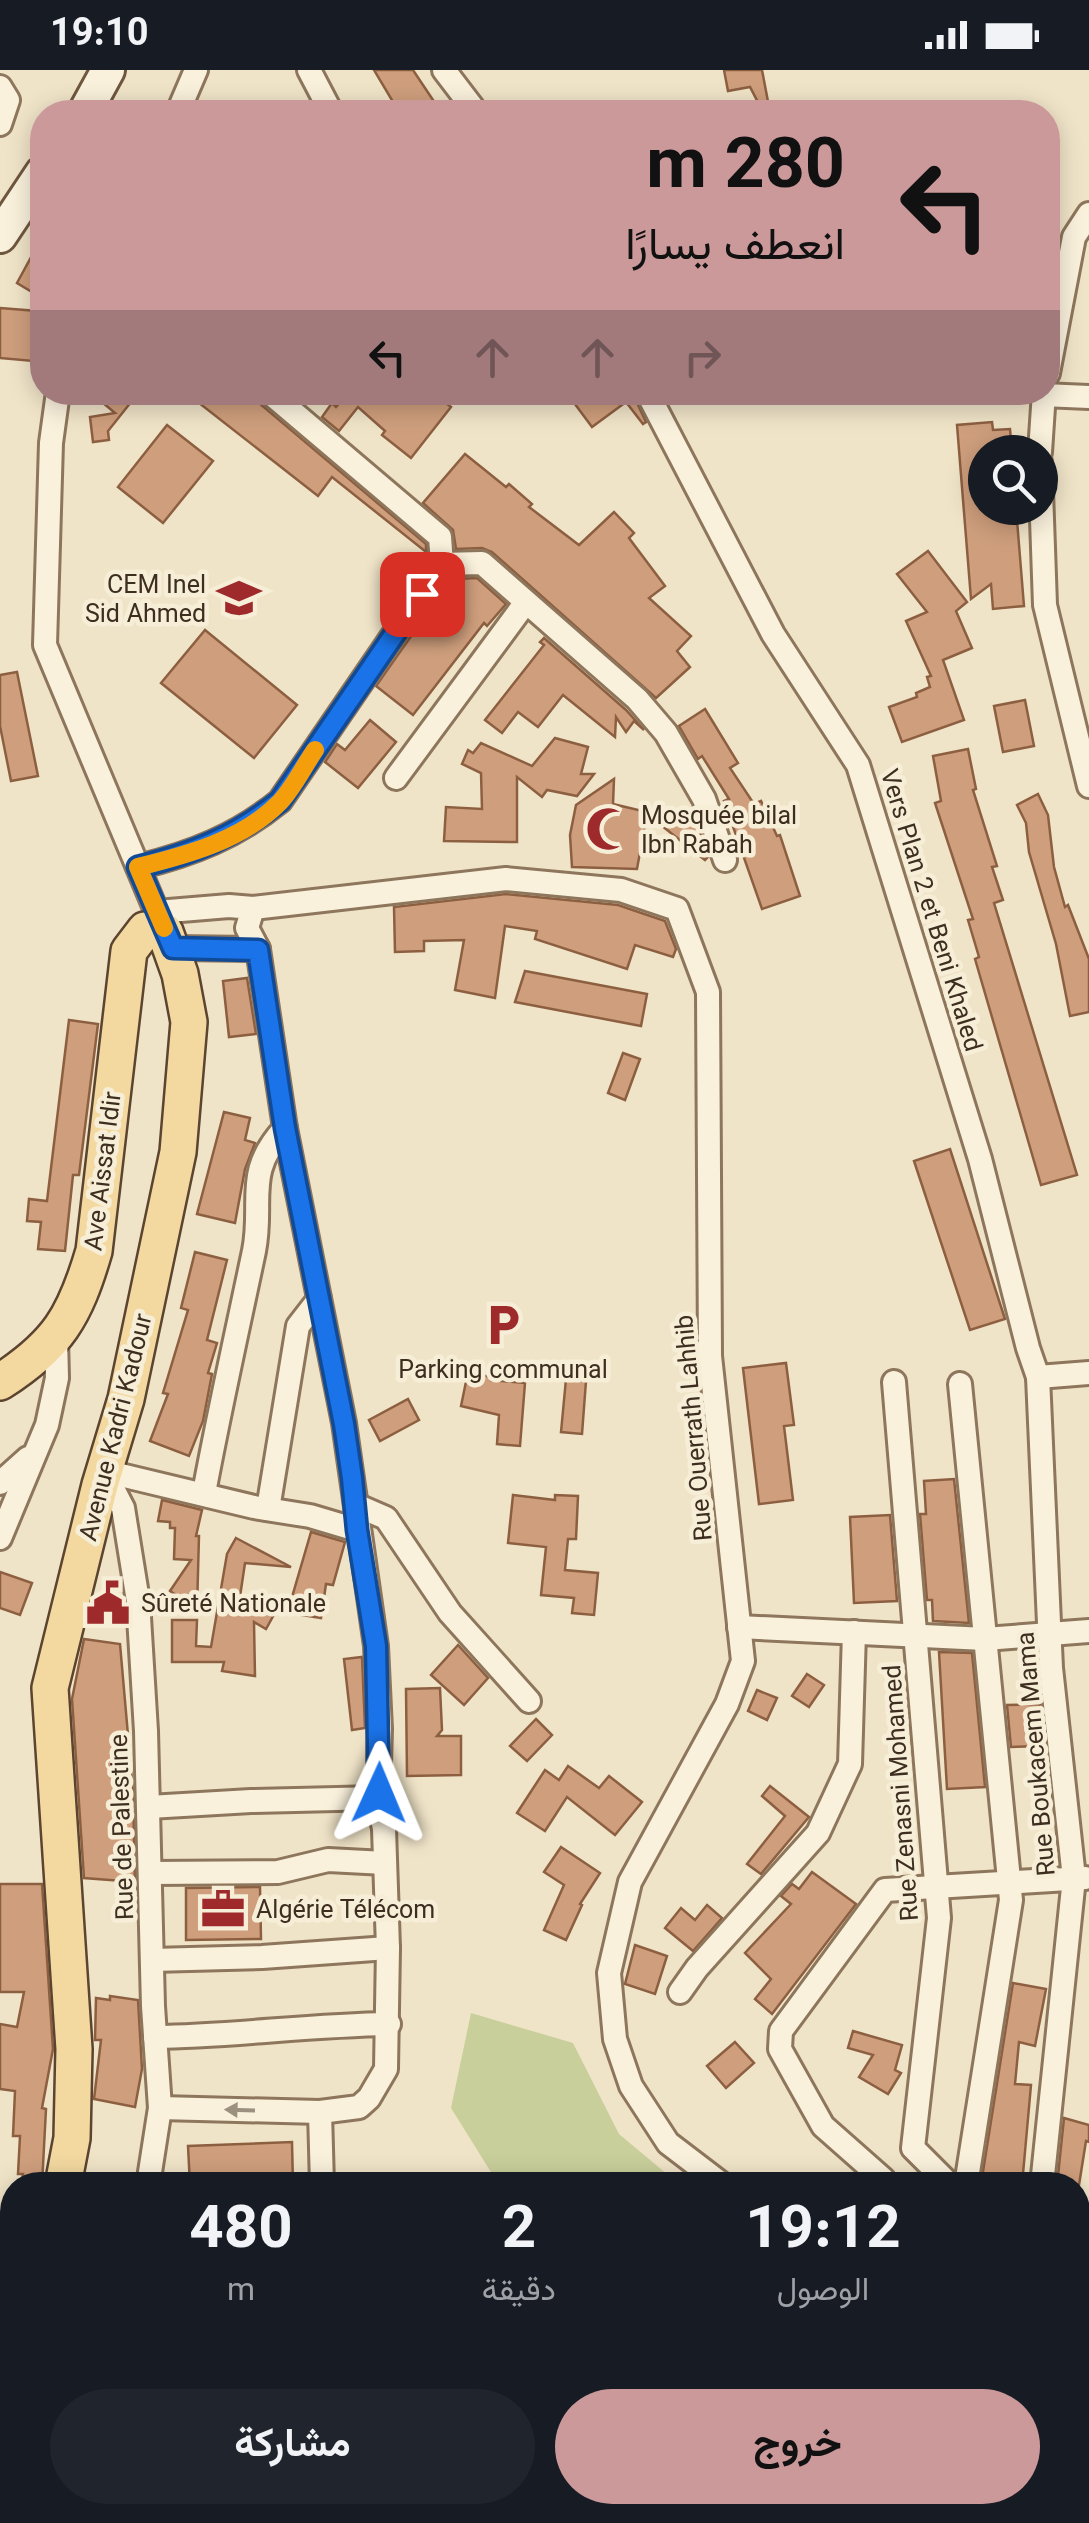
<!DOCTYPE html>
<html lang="ar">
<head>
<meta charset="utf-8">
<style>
  :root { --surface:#171b24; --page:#20242c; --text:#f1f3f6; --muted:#9ea1a6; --accent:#cc999b }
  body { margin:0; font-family:Georgia,Vazirmatn,serif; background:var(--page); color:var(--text); direction:rtl; height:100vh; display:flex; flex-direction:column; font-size:38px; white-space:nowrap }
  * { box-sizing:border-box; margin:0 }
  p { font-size:32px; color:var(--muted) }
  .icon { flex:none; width:55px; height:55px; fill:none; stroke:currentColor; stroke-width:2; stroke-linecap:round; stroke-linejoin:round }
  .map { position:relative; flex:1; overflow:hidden; direction:ltr }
  .sheet { position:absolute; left:0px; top:2102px; width:1090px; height:352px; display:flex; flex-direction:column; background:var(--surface); border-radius:40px 40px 0 0; box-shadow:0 5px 25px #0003; direction:rtl }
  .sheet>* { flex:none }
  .hud { position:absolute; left:30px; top:30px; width:1030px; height:305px; border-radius:40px; box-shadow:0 5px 25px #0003; direction:rtl; background:#cc999b; color:#111; overflow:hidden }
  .buttons { position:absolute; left:968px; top:365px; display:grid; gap:20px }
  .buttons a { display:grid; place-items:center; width:90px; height:90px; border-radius:50%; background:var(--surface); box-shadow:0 5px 25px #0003; font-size:50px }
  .pin { position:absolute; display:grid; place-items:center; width:85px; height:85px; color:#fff; margin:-42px; border-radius:20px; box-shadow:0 5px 15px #0006 }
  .me { position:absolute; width:110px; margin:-55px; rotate:1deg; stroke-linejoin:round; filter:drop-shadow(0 0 8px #0008) }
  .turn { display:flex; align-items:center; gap:35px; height:210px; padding:0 50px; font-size:45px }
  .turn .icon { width:130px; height:130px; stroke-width:2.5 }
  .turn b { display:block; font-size:70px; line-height:85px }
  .lanes { display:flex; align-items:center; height:95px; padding:0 50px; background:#0003; justify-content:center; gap:50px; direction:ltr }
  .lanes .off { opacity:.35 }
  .eta { display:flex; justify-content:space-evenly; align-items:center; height:170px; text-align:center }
  .eta b { font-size:60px; font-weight:700; line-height:70px }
  .primary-button { display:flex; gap:20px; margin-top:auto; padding:20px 50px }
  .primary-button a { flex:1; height:115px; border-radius:60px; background:var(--accent); color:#111; font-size:40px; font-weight:700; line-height:115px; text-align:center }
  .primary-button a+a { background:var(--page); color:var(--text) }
  .status { display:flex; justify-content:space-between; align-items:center; height:70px; padding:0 50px; background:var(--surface); direction:ltr }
  .status svg { height:28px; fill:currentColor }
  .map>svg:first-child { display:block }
  .green { fill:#c9cf9b }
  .building { fill:#cf9f7d; stroke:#8d5f41; stroke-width:2.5 }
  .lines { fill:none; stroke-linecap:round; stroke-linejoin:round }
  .street-casing { stroke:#8d765c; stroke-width:28 }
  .secondary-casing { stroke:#6f573f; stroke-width:38 }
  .primary-casing { stroke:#5b4430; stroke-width:40 }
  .street { stroke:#faf1dc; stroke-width:22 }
  .secondary { stroke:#faf1dc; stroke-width:32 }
  .primary { stroke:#f3d9a0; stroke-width:35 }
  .oneway { fill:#9c907e }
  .route-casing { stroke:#114b97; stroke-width:25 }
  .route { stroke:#1a73e8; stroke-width:18 }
  .slow { stroke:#f59e0b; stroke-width:18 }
  .labels { text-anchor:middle; stroke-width:9; stroke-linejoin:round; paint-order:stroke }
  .poi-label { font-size:25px; fill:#3d2e20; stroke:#f7eed8; text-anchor:start }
  .street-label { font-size:25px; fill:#3d2e20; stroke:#f7eed8 }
</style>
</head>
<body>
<div class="status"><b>19:10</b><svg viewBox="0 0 49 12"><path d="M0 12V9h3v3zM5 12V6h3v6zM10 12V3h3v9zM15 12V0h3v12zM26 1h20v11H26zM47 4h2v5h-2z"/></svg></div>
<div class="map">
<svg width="1089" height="2453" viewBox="0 0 1089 2453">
  <rect width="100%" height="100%" fill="#f0e4c8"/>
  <g class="green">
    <path d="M 471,1943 L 573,1973 L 619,2064 L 680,2115 L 499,2115 L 451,2038 Z"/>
    <path d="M 1015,2443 L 1019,2453 L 663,2453 L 657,2447 L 531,2447 L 528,2443 Z"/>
  </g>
  <g class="building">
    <path d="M 374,0 L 413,0 L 435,33 L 431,36 L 436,42 L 399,42 Z"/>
    <path d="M 724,0 L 762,0 L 770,42 L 763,42 L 750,17 L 728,21 Z"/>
    <path d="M 42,167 L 42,228 L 17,213 Z"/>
    <path d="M 0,238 L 37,241 L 33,291 L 0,288 Z"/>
    <path d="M 90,322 L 139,322 L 108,361 L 109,370 L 93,372 L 90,347 L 115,343 Z"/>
    <path d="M 185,322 L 254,322 L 259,333 L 426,474 L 426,482 L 332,407 L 318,426 Z"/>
    <path d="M 341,322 L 432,322 L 451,337 L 411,388 L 382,365 L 385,361 L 358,337 L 339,361 L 322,347 L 332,333 L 336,337 L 346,326 Z"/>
    <path d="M 566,322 L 632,322 L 646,352 L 643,354 L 626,332 L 592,357 Z"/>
    <path d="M 992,352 L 993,360 L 1010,359 L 1012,382 L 985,382 L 985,438 L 1016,438 L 1024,536 L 993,539 L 991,514 L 971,529 L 957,355 Z"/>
    <path d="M 167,355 L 213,391 L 163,453 L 118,417 Z"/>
    <path d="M 465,384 L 506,417 L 509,414 L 532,434 L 529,437 L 579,475 L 614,442 L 634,463 L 629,468 L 665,516 L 649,528 L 691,566 L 677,581 L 690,597 L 656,628 L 492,482 L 482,478 L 456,479 L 453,460 L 423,433 Z"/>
    <path d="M 928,481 L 967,532 L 956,541 L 972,578 L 943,590 L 964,650 L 902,672 L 889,637 L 917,627 L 916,623 L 930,617 L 927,607 L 931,606 L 906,551 L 927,542 L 897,504 Z"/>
    <path d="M 477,508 L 506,534 L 487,556 L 484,553 L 413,645 L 376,616 L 414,562 L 416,564 L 428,548 L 434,553 L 454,509 Z"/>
    <path d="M 205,560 L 297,635 L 254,688 L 161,613 Z"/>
    <path d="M 544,568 L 626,640 L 644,660 L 634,651 L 626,662 L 616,647 L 615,667 L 563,625 L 538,657 L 518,642 L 502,663 L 485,650 L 544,575 L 540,572 Z"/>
    <path d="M 17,602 L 38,706 L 11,711 L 0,656 L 0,605 Z"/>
    <path d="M 1025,630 L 1034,676 L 1003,682 L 994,636 Z"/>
    <path d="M 705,639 L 738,693 L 730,698 L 754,734 L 761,731 L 777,766 L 780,765 L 800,826 L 762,839 L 724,731 L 729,729 L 702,686 L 698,689 L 679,656 Z"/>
    <path d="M 370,650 L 396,672 L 358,718 L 325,692 L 337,674 L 345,680 Z"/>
    <path d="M 555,668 L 588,677 L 581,704 L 594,704 L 577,726 L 547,720 L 542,727 L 517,707 L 517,772 L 444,771 L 446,737 L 482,739 L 481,703 L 462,694 L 468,680 L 473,683 L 481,673 L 532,696 Z"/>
    <path d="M 968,679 L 976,719 L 973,720 L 997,796 L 992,797 L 1003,830 L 994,833 L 1077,1105 L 1041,1115 L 975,889 L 979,887 L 968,850 L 973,849 L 935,733 L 941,731 L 933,686 Z"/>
    <path d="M 614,709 L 613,734 L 697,754 L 708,787 L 705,790 L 647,744 L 637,799 L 572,797 L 570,765 L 576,735 Z"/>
    <path d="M 1038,724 L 1048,745 L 1054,797 L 1065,837 L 1068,835 L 1089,889 L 1089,942 L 1070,946 L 1056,874 L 1029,782 L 1026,753 L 1017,735 Z"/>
    <path d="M 506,824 L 618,835 L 665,851 L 676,879 L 673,887 L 635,875 L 627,899 L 535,869 L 537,861 L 505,856 L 495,928 L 455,920 L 464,870 L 424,871 L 424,881 L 395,882 L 394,837 Z"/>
    <path d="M 525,901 L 647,924 L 641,956 L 515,932 Z"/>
    <path d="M 247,908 L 256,964 L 229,967 L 223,911 Z"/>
    <path d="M 69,950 L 98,954 L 79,1105 L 73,1105 L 65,1181 L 38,1179 L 41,1152 L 27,1151 L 29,1129 L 47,1131 Z"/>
    <path d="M 623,983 L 640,989 L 625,1030 L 608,1023 Z"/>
    <path d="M 224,1042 L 250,1048 L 245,1070 L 255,1073 L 245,1099 L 235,1153 L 197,1144 Z"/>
    <path d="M 950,1079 L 1005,1249 L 970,1260 L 914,1091 Z"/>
    <path d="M 195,1182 L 227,1190 L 207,1270 L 217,1273 L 208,1303 L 212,1304 L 203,1351 L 189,1386 L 150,1371 L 168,1324 L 163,1323 L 188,1240 L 181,1238 Z"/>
    <path d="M 786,1293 L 794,1355 L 784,1356 L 793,1430 L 759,1434 L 743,1298 Z"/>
    <path d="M 468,1302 L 491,1307 L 491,1310 L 525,1313 L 520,1376 L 497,1374 L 499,1345 L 461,1336 Z"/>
    <path d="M 566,1309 L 586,1311 L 582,1364 L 561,1362 Z"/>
    <path d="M 408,1329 L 419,1350 L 380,1371 L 369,1350 Z"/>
    <path d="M 954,1409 L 969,1553 L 933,1551 L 932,1530 L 927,1530 L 920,1444 L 926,1444 L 924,1411 Z"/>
    <path d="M 513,1425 L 555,1430 L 555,1425 L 578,1426 L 576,1469 L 568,1469 L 565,1500 L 598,1503 L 594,1545 L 572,1543 L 574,1528 L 541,1525 L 546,1477 L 508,1473 Z"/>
    <path d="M 162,1430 L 202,1440 L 196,1466 L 199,1466 L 197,1539 L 170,1521 L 191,1490 L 174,1489 L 175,1458 L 170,1458 L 170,1452 L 158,1451 Z"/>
    <path d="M 890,1445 L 897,1531 L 854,1533 L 850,1447 Z"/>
    <path d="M 311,1462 L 345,1472 L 333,1515 L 326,1514 L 321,1548 L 283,1542 L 285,1526 L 292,1527 Z"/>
    <path d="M 236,1468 L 291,1497 L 245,1493 L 238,1540 L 277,1539 L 266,1559 L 254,1552 L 255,1606 L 222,1601 L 224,1592 L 172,1592 L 172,1550 L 197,1550 L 196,1576 L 211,1577 L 227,1484 Z"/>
    <path d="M 0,1502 L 32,1513 L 20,1545 L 0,1538 Z"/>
    <path d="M 84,1569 L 120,1574 L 133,1722 L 135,1812 L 84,1808 L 72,1629 Z"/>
    <path d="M 458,1575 L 488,1608 L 464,1635 L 431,1605 Z"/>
    <path d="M 939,1582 L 972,1583 L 985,1717 L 947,1719 Z"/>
    <path d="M 362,1587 L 365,1658 L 352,1660 L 344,1589 Z"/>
    <path d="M 807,1604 L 824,1615 L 809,1637 L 792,1626 Z"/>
    <path d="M 440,1618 L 442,1660 L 437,1666 L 461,1666 L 461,1705 L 407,1706 L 406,1619 Z"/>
    <path d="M 757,1620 L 777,1628 L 767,1650 L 748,1641 Z"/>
    <path d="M 1040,1634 L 1044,1676 L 1011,1677 L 1007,1635 Z"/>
    <path d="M 536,1649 L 552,1665 L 527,1691 L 510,1676 Z"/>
    <path d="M 568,1696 L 599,1718 L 609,1706 L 642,1732 L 615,1765 L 567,1727 L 545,1761 L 517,1743 L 545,1700 L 559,1710 Z"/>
    <path d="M 770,1716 L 809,1747 L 761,1804 L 747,1794 L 785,1746 L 762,1726 Z"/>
    <path d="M 561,1777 L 600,1803 L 580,1834 L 582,1835 L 566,1870 L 544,1860 L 564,1815 L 544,1802 Z"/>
    <path d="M 812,1802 L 856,1834 L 772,1944 L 755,1929 L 771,1909 L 745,1883 L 791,1834 L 781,1826 L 792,1814 L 799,1819 Z"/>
    <path d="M 0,1814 L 42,1814 L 53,1979 L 42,2038 L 46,2039 L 42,2115 L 21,2115 L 23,2104 L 18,2104 L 20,2066 L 13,2066 L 15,2021 L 0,2019 L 0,1954 L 17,1957 L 24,1922 L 0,1922 Z"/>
    <path d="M 260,1817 L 261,1869 L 186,1870 L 186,1818 Z"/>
    <path d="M 707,1835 L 722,1848 L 693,1881 L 665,1858 L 681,1838 L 695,1850 Z"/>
    <path d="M 635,1875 L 667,1886 L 655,1924 L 625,1914 Z"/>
    <path d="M 1013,1913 L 1046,1919 L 1035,1976 L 1019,1972 L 1015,2014 L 1031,2015 L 1022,2115 L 981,2114 Z"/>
    <path d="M 110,1926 L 138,1930 L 142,1999 L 135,2037 L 94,2029 L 101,1970 L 95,1970 L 96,1928 L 110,1930 Z"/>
    <path d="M 853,1961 L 902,1975 L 895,2000 L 901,2003 L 888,2024 L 859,2007 L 873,1985 L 848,1978 Z"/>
    <path d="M 735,1972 L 754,1993 L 726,2018 L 707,1996 Z"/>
    <path d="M 1064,2048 L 1089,2055 L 1089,2072 L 1086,2071 L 1079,2115 L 1057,2115 Z"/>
    <path d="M 292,2072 L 293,2115 L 190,2115 L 188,2076 Z"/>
  </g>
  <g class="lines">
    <g class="street-casing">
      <g id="street">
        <path d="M 309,0 L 331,42"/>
        <path d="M 444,0 L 476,42"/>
        <path d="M 0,17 L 8,30 L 0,54"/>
        <path d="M 178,42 L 196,0"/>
        <path d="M 1048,303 L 1074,167 L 1089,144"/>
        <path d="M 58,322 L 51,373 L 45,575 L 165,862"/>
        <path d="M 647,322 L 773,564 L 858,695 L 980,1089 L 1028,1278 L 1038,1307 L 1089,1303"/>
        <path d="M 1043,325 L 1089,327"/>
        <path d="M 1040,382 L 1044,322"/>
        <path d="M 1040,392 L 1045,535 L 1089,716"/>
        <path d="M 442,494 L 482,493 L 637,629 L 666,663 L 704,729 L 725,790"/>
        <path d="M 396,708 L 526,532"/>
        <path d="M 138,797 C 192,784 237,766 280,731 L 442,494 L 440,467 L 269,322"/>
        <path d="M 253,838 L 506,809 L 621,820 L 677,839 L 708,922 L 710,1286 L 743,1591 L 727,1634 L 630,1812 L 609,1903 L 615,1969 L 631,2016 L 668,2073 L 723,2115"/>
        <path d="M 157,842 L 229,836 L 253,838 L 247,858 L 258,879 L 173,878"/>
        <path d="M 258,879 L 285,1058 L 344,1353 L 376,1576 L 380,1659 L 378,1728 L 384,1759 L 388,1878 L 386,1999 L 369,2028 L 359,2037 L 320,2042 L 322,2115"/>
        <path d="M 1038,1307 L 1051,1598 L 1074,1808 L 1042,2115"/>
        <path d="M 894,1312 L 939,1848 L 913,2078 L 950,2115"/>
        <path d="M 960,1314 L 1011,1830 L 966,2115"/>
        <path d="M 104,1401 L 123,1438 L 138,1531 L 146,1661 L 153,1936 L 160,2038 L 148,2115"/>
        <path d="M 104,1401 L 254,1437 L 310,1446 L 357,1460"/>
        <path d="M 0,1413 L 28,1388"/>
        <path d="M 204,1423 C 219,1342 237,1262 254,1181 C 264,1131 243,1103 285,1058"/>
        <path d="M 356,1435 L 386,1448 L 450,1543 L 529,1631"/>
        <path d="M 268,1439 L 298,1256 L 319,1229"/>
        <path d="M 0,1468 L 47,1355 L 57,1308 L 56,1268"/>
        <path d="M 739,1557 L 985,1569 L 1089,1561"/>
        <path d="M 149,1737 L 251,1731 L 378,1728"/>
        <path d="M 151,1803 L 278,1802 L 328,1790 L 385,1793"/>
        <path d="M 152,1890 L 262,1887 L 388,1878"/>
        <path d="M 680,1922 L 697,1898 L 818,1763 L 850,1694 L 854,1562"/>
        <path d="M 155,1967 C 233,1966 310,1955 389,1954"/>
        <path d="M 160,2038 L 320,2042"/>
        <path d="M 883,2109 L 823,2056 L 780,1979 L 781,1961 L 885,1820 L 1085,1808"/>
        <path d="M 1078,2165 L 1089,2166"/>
        <path d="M 1078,2242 L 1089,2246"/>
        <path d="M 1078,2362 L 1089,2364"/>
        <path d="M 331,2442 L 333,2453"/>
        <path d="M 81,2453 L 82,2442"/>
      </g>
    </g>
    <g class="secondary-casing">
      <g id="secondary">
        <path d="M 85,42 L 108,0"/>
        <path d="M 0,166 L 42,103"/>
      </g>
    </g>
    <g class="primary-casing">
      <g id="primary">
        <path d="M 0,1312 C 58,1275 75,1246 94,1181 L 129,881 L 145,860 L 165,862 L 180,904 L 189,952 L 178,1082 L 126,1329 L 100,1415 L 50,1618 L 74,1979 L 72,2068 L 63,2115"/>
        <path d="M 0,2405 L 12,2337"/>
      </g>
    </g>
    <use href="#street" class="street"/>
    <use href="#secondary" class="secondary"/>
    <use href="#primary" class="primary"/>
  </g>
  <defs><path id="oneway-solid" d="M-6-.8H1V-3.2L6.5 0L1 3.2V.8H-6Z" transform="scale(2.5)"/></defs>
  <use class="oneway" href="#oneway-solid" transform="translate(240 2040) rotate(-178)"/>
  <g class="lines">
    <g class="route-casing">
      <path id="route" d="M 379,1723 L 376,1576 L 357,1460 L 352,1408 L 344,1354 L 285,1058 L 258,880 L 173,878 L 138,797 C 194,783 235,767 280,731 L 422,524"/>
    </g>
    <use href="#route" class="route"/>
    <path class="slow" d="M 164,858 L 138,797 C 187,785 243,770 280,732 C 294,717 304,696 315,680"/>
  </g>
  <defs>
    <g id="school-bare" transform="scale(3.45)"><path d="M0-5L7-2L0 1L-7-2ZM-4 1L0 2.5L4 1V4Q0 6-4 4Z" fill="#9e2a2b" stroke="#f7eed8" stroke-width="2.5" paint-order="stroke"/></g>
    <g id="mosque-bare" transform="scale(3.45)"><path d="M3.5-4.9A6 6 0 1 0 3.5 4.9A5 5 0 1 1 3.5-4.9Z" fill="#9e2a2b" stroke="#f7eed8" stroke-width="2.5" paint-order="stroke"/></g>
    <g id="parking-bare" transform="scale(3.45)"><path d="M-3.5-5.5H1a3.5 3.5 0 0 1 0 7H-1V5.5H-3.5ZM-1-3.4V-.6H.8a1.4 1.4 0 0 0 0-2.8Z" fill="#9e2a2b" stroke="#f7eed8" stroke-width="2.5" paint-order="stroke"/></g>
    <g id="civic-bare" transform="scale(3.45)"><path d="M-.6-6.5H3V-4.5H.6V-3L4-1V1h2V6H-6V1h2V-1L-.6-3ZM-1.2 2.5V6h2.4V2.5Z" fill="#9e2a2b" stroke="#f7eed8" stroke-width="2.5" paint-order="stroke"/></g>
    <g id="office-bare" transform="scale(3.45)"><path d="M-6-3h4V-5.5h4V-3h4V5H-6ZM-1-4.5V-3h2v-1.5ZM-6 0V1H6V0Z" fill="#9e2a2b" stroke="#f7eed8" stroke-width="2.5" paint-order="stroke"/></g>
  </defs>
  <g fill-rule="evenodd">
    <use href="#school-bare" x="239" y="528"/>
    <use href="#mosque-bare" x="608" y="759"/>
    <use href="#parking-bare" x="503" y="1255"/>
    <use href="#civic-bare" x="108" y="1533"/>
    <use href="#office-bare" x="223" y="1839"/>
  </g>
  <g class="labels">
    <g class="poi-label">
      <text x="206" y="523" text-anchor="end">CEM Inel<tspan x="206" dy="29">Sid Ahmed</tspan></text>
      <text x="641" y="754">Mosquée bilal<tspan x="641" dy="29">Ibn Rabah</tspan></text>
      <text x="503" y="1308" text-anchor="middle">Parking communal</text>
      <text x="141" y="1542">Sûreté Nationale</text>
      <text x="256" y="1848">Algérie Télécom</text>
    </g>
    <g class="street-label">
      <text transform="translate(932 840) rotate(73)" y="9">Vers Plan 2 et Beni Khaled</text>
      <text transform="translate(102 1101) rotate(-83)" y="9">Ave Aissat Idir</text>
      <text transform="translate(115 1357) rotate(-76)" y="9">Avenue Kadri Kadour</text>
      <text transform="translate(693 1358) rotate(-95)" y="9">Rue Ouerrath Lahhib</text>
      <text transform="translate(1035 1684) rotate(-95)" y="9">Rue Boukacem Mama</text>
      <text transform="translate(900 1723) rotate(-94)" y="9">Rue Zenasni Mohamed</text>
      <text transform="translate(121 1757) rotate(-92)" y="9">Rue de Palestine</text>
    </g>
  </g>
</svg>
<div class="buttons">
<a><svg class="icon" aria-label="search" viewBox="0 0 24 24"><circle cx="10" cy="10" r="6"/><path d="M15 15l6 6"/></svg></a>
</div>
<div class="pin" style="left:422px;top:524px;background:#d93025"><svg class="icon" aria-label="arrive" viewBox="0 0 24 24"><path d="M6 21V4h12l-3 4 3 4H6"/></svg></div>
<svg class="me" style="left:379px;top:1723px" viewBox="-20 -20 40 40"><path d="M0-17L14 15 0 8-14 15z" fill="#1a73e8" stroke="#fff" stroke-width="4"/></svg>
<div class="hud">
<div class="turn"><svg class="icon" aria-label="left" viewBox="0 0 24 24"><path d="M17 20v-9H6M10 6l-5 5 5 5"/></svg><div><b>280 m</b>انعطف يسارًا</div></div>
<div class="lanes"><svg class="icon" aria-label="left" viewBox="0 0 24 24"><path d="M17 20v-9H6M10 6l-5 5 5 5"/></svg><svg class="icon off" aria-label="ahead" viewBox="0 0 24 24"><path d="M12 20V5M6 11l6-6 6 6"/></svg><svg class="icon off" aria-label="ahead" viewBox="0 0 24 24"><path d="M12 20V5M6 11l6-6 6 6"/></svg><svg class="icon off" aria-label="right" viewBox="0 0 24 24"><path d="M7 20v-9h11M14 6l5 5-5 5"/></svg></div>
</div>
<section class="sheet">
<div class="eta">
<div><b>19:12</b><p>الوصول</p></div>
<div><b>2</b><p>دقيقة</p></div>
<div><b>480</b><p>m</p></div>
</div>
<div class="primary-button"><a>خروج</a><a>مشاركة</a></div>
</section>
</div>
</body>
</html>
